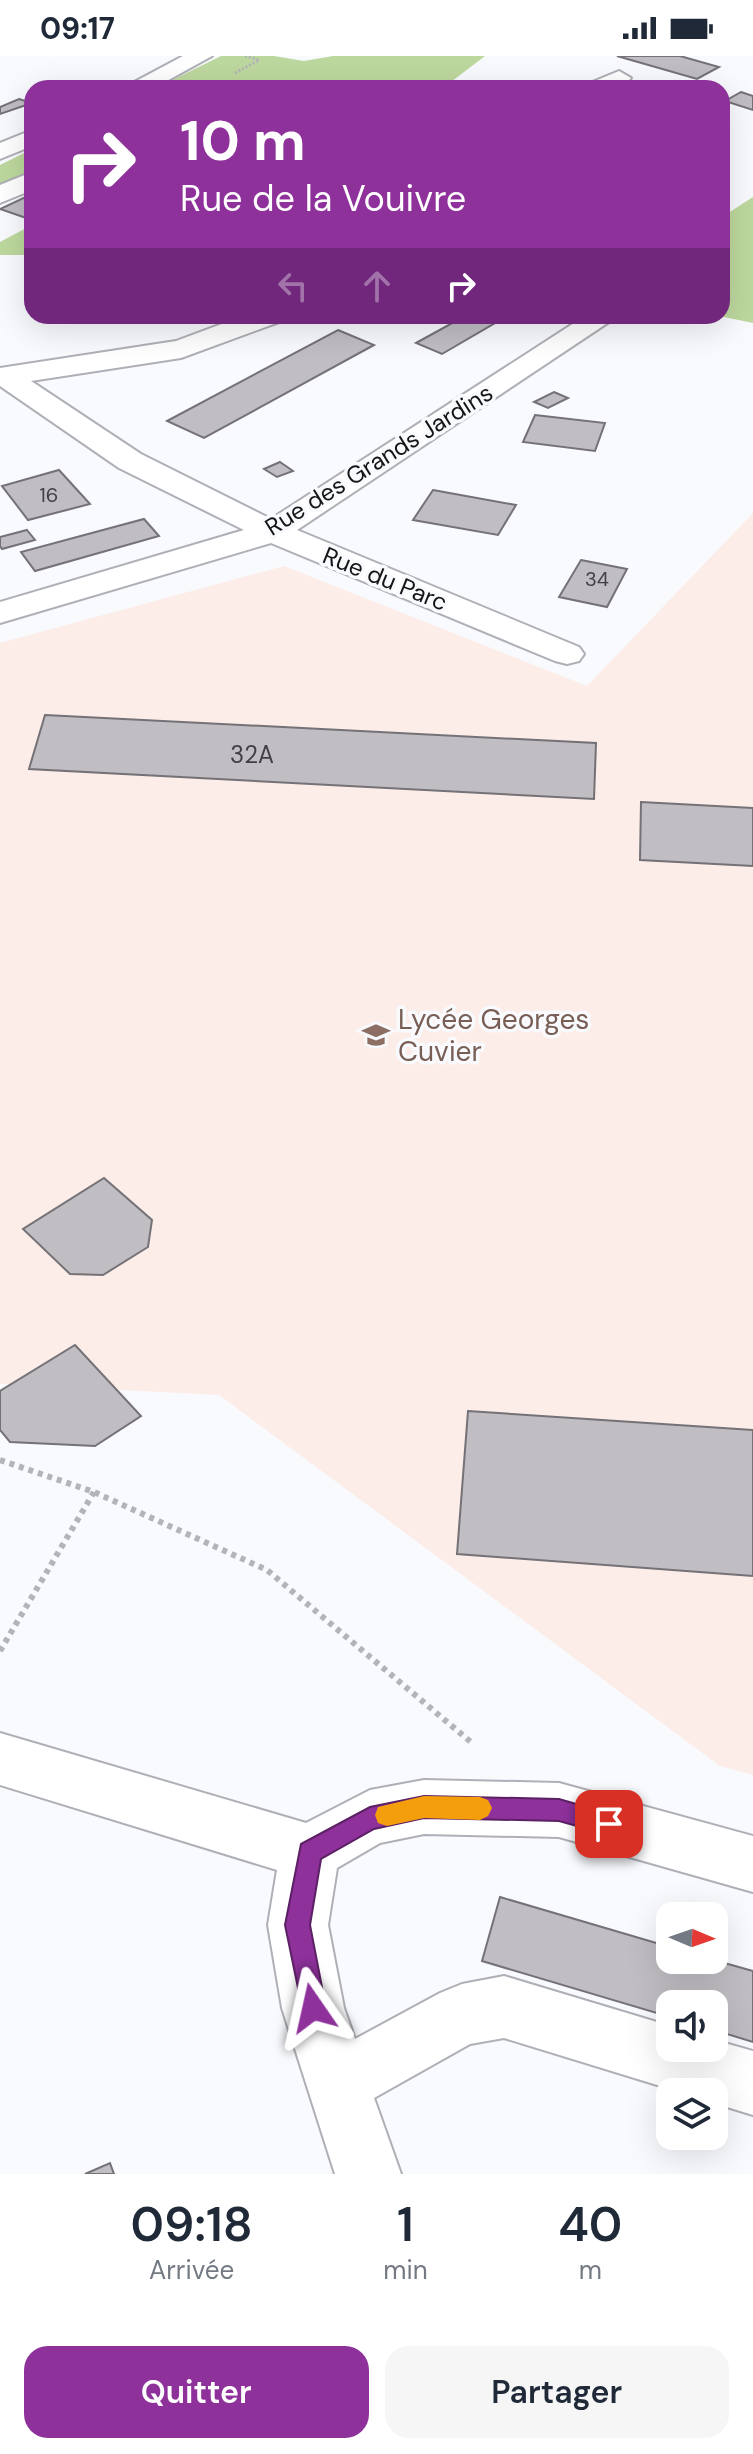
<!DOCTYPE html>
<html lang="fr">
<head>
<meta charset="utf-8">
<style>
  :root { --surface:#fff; --page:#f6f6f7; --text:#1f2937; --muted:#747a83; --accent:#8e319b }
  body { margin:0; font-family:"DM Sans",sans-serif; background:var(--page); color:var(--text); height:100vh; display:flex; flex-direction:column; font-size:30px; white-space:nowrap }
  * { box-sizing:border-box; margin:0 }
  p { font-size:26px; color:var(--muted) }
  .icon { flex:none; width:44px; height:44px; fill:none; stroke:currentColor; stroke-width:2; stroke-linecap:round; stroke-linejoin:round }
  .map { position:relative; height:2118px; overflow:hidden }
  .panel { display:flex; flex-direction:column; background:var(--surface); flex:1 }
  .panel>* { flex:none }
  .banner { position:absolute; left:24px; top:24px; width:706px; height:244px; border-radius:24px; box-shadow:0 8px 32px #0002; background:#8e319b; color:#fff; overflow:hidden }
  .needle { width:52px; rotate:92deg }
  .controls { position:absolute; left:656px; top:1846px; display:grid; gap:16px }
  .controls a { display:grid; place-items:center; width:72px; height:72px; border-radius:16px; background:var(--surface); box-shadow:0 8px 32px #0002; font-size:40px }
  .pin { position:absolute; display:grid; place-items:center; width:68px; height:68px; color:#fff; margin:-34px; border-radius:16px; box-shadow:0 4px 12px #0006 }
  .me { position:absolute; width:88px; margin:-44px; rotate:349deg; stroke-linejoin:round; filter:drop-shadow(0 0 6px #0008) }
  .turn { display:flex; align-items:center; gap:28px; height:168px; padding:0 24px; font-size:36px }
  .turn .icon { width:104px; height:104px; stroke-width:2.5 }
  .turn b { display:block; font-size:56px; line-height:68px }
  .lanes { display:flex; align-items:center; height:76px; padding:0 24px; background:#0003; justify-content:center; gap:40px; direction:ltr }
  .lanes .off { opacity:.35 }
  .eta { display:flex; justify-content:space-evenly; align-items:center; height:136px; text-align:center }
  .eta b { font-size:48px; font-weight:600; line-height:56px }
  .primary-button { display:flex; gap:16px; margin-top:auto; padding:16px 24px }
  .primary-button a { flex:1; height:92px; border-radius:24px; background:var(--accent); color:#fff; font-size:32px; font-weight:600; line-height:92px; text-align:center }
  .primary-button a+a { background:var(--page); color:var(--text) }
  .status { display:flex; justify-content:space-between; align-items:center; height:56px; padding:0 40px; background:var(--surface); direction:ltr }
  .status svg { height:22px; fill:currentColor }
  .map>svg:first-child { display:block }
  .education { fill:#fcede8 }
  .green { fill:#bdd89e }
  .building { fill:#c0bdc3; stroke:#747277; stroke-width:2 }
  .lines { fill:none; stroke-linecap:round; stroke-linejoin:round }
  .minor-casing { stroke:#afb0b7; stroke-width:4 }
  .path-far1 { stroke:#b3b4b8; stroke-width:3; stroke-dasharray:2 2; stroke-linecap:butt }
  .path { stroke:#b3b4b8; stroke-width:6; stroke-dasharray:5 5; stroke-linecap:butt }
  .minor { fill:#fff; fill-rule:evenodd }
  .route { fill:#8e319b; stroke:#5c2065; stroke-width:2 }
  .slow { fill:#f59e0b }
  .labels { text-anchor:middle; stroke-width:7; stroke-linejoin:round; paint-order:stroke }
  .far-number-label { font-size:20px; fill:#403f43 }
  .far-street-label { font-size:24px; fill:#151518; stroke:#f9fafe }
  .number-label { font-size:24px; fill:#403f43 }
  .education-label { font-size:28px; fill:#785e54; stroke:#f9fafe; text-anchor:start }
</style>
</head>
<body>
<div class="status"><b>09:17</b><svg viewBox="0 0 49 12"><path d="M0 12V9h3v3zM5 12V6h3v6zM10 12V3h3v9zM15 12V0h3v12zM26 1h20v11H26zM47 4h2v5h-2z"/></svg></div>
<div class="map">
<svg width="753" height="2118" viewBox="0 0 753 2118">
  <rect width="100%" height="100%" fill="#f9fafe"/>
  <path class="education" d="M 753,457 L 753,1719 L 720,1710 L 219,1339 L 0,1328 L 0,587 L 284,510 L 587,630 Z"/>
  <g class="green">
    <path d="M 221,0 L 274,0 L 304,5 L 333,0 L 485,0 L 443,32 L 255,32 L 230,25 L 216,32 L 156,32 Z"/>
    <path d="M 32,93 L 32,120 L 0,135 L 0,109 Z"/>
    <path d="M 753,141 L 753,267 L 719,260 L 722,161 Z"/>
    <path d="M 32,169 L 32,199 L 0,199 L 0,186 Z"/>
  </g>
  <g class="building">
    <path d="M 617,0 L 680,0 L 719,11 L 697,23 Z"/>
    <path d="M 741,36 L 753,40 L 753,54 L 725,45 Z"/>
    <path d="M 19,43 L 32,47 L 0,58 L 0,51 Z"/>
    <path d="M 32,138 L 32,164 L 0,153 Z"/>
    <path d="M 465,260 L 507,260 L 442,298 L 416,287 Z"/>
    <path d="M 338,274 L 374,289 L 204,382 L 167,365 Z"/>
    <path d="M 554,336 L 568,342 L 548,352 L 534,346 Z"/>
    <path d="M 535,359 L 605,367 L 595,395 L 523,386 Z"/>
    <path d="M 280,406 L 293,415 L 277,421 L 264,413 Z"/>
    <path d="M 59,414 L 90,448 L 28,464 L 2,430 Z"/>
    <path d="M 433,434 L 516,449 L 498,479 L 413,464 Z"/>
    <path d="M 144,463 L 159,480 L 35,515 L 21,496 Z"/>
    <path d="M 27,474 L 35,484 L 2,493 L 0,490 L 0,481 Z"/>
    <path d="M 581,504 L 627,513 L 607,551 L 559,541 Z"/>
    <path d="M 45,659 L 596,687 L 594,743 L 29,713 Z"/>
    <path d="M 641,746 L 753,752 L 753,810 L 640,804 Z"/>
    <path d="M 104,1122 L 152,1164 L 148,1191 L 103,1219 L 70,1218 L 23,1173 Z"/>
    <path d="M 75,1289 L 141,1360 L 95,1390 L 10,1386 L 0,1374 L 0,1335 Z"/>
    <path d="M 468,1355 L 753,1374 L 753,1520 L 457,1498 Z"/>
    <path d="M 500,1841 L 670,1891 L 670,1904 L 714,1904 L 753,1915 L 753,1986 L 714,1974 L 714,1948 L 670,1948 L 670,1961 L 482,1905 Z"/>
    <path d="M 110,2107 L 114,2118 L 85,2118 Z"/>
  </g>
  <g class="lines">
    <g class="minor-casing">
      <g id="minor">
        <path d="M 183,0 L 212,0 L 154,32 L 123,32 Z"/>
        <path d="M 619,15 L 631,22 C 620,36 602,32 586,32 L 590,27 Z"/>
        <path d="M 32,74 L 32,90 L 0,103 L 0,87 Z"/>
        <path d="M 32,116 L 32,134 L 0,147 L 0,129 Z"/>
        <path d="M 243,260 L 283,260 L 279,266 L 181,302 L 31,325 L 141,398 L 271,463 L 585,260 L 618,260 L 297,474 L 579,591 L 584,598 L 579,605 L 567,608 L 555,605 L 271,487 L 0,567 L 0,546 L 244,474 L 119,412 L 0,330 L 0,312 L 176,285 Z"/>
        <path d="M 0,1677 L 306,1767 L 370,1734 L 424,1724 L 559,1727 L 753,1780 L 753,1836 L 559,1781 L 424,1778 L 380,1787 L 337,1812 L 328,1869 L 344,1952 L 355,1983 L 440,1937 L 462,1928 L 504,1920 L 670,1970 L 670,1992 L 714,1992 L 714,1984 L 753,1995 L 753,2059 L 714,2047 L 714,2036 L 680,2036 L 504,1982 L 470,1988 L 374,2042 L 401,2118 L 335,2118 L 282,1952 L 268,1869 L 277,1814 L 0,1729 Z"/>
      </g>
    </g>
    <g class="path-far1">
      <path d="M 245,0 L 259,4"/>
      <path d="M 235,17 L 259,4"/>
    </g>
    <g class="path">
      <path d="M 0,1404 L 94,1436 L 267,1514 L 472,1687"/>
      <path d="M 0,1595 L 94,1436"/>
    </g>
    <use href="#minor" class="minor"/>
  </g>
  <path class="route" d="M 424,1740 L 559,1743 L 618,1760 L 621,1768 L 618,1776 L 609,1779 L 559,1765 L 424,1762 L 374,1773 L 321,1803 L 310,1869 L 326,1952 L 322,1961 L 313,1964 L 304,1961 L 285,1869 L 301,1788 L 370,1751 Z"/>
  <path class="slow" d="M 424,1740 L 480,1741 L 488,1744 L 492,1752 L 488,1760 L 480,1764 L 424,1762 L 387,1770 L 378,1767 L 375,1759 L 378,1751 Z"/>
  <defs>
    <g id="school-bare" transform="scale(2.16)"><path d="M0-5L7-2L0 1L-7-2ZM-4 1L0 2.5L4 1V4Q0 6-4 4Z" fill="#8d6e63" stroke="#f9fafe" stroke-width="2.5" paint-order="stroke"/></g>
  </defs>
  <g fill-rule="evenodd">
    <use href="#school-bare" x="376" y="979"/>
  </g>
  <g class="labels">
    <g class="far-number-label">
      <text x="49" y="446">16</text>
      <text x="597" y="530">34</text>
    </g>
    <g class="far-street-label">
      <text transform="translate(379 404) rotate(-32)" y="8">Rue des Grands Jardins</text>
      <text transform="translate(385 523) rotate(22)" y="8">Rue du Parc</text>
    </g>
    <g class="number-label">
      <text x="252" y="707">32A</text>
    </g>
    <g class="education-label">
      <text x="398" y="973">Lycée Georges<tspan x="398" dy="32">Cuvier</tspan></text>
    </g>
  </g>
</svg>
<div class="controls">
<a><svg class="needle" viewBox="-14 -14 28 28"><path d="M0-13l5 13h-10z" fill="#e53935"/><path d="M0 13l5-13h-10z" fill="#747a83"/></svg></a>
<a><svg class="icon" aria-label="sound" viewBox="0 0 24 24"><path d="M4 9h4l5-4v14l-5-4H4zM17 9q2 3 0 6"/></svg></a>
<a><svg class="icon" aria-label="layers" viewBox="0 0 24 24"><path d="M12 4l9 5-9 5-9-5zM3 14l9 5 9-5"/></svg></a>
</div>
<div class="pin" style="left:609px;top:1768px;background:#d93025"><svg class="icon" aria-label="arrive" viewBox="0 0 24 24"><path d="M6 21V4h12l-3 4 3 4H6"/></svg></div>
<svg class="me" style="left:313px;top:1952px" viewBox="-20 -20 40 40"><path d="M0-17L14 15 0 8-14 15z" fill="#8e319b" stroke="#fff" stroke-width="4"/></svg>
<div class="banner">
<div class="turn"><svg class="icon" aria-label="right" viewBox="0 0 24 24"><path d="M7 20v-9h11M14 6l5 5-5 5"/></svg><div><b>10 m</b>Rue de la Vouivre</div></div>
<div class="lanes"><svg class="icon off" aria-label="left" viewBox="0 0 24 24"><path d="M17 20v-9H6M10 6l-5 5 5 5"/></svg><svg class="icon off" aria-label="ahead" viewBox="0 0 24 24"><path d="M12 20V5M6 11l6-6 6 6"/></svg><svg class="icon" aria-label="right" viewBox="0 0 24 24"><path d="M7 20v-9h11M14 6l5 5-5 5"/></svg></div>
</div>
</div>
<section class="panel">
<div class="eta">
<div><b>09:18</b><p>Arrivée</p></div>
<div><b>1</b><p>min</p></div>
<div><b>40</b><p>m</p></div>
</div>
<div class="primary-button"><a>Quitter</a><a>Partager</a></div>
</section>
</body>
</html>
